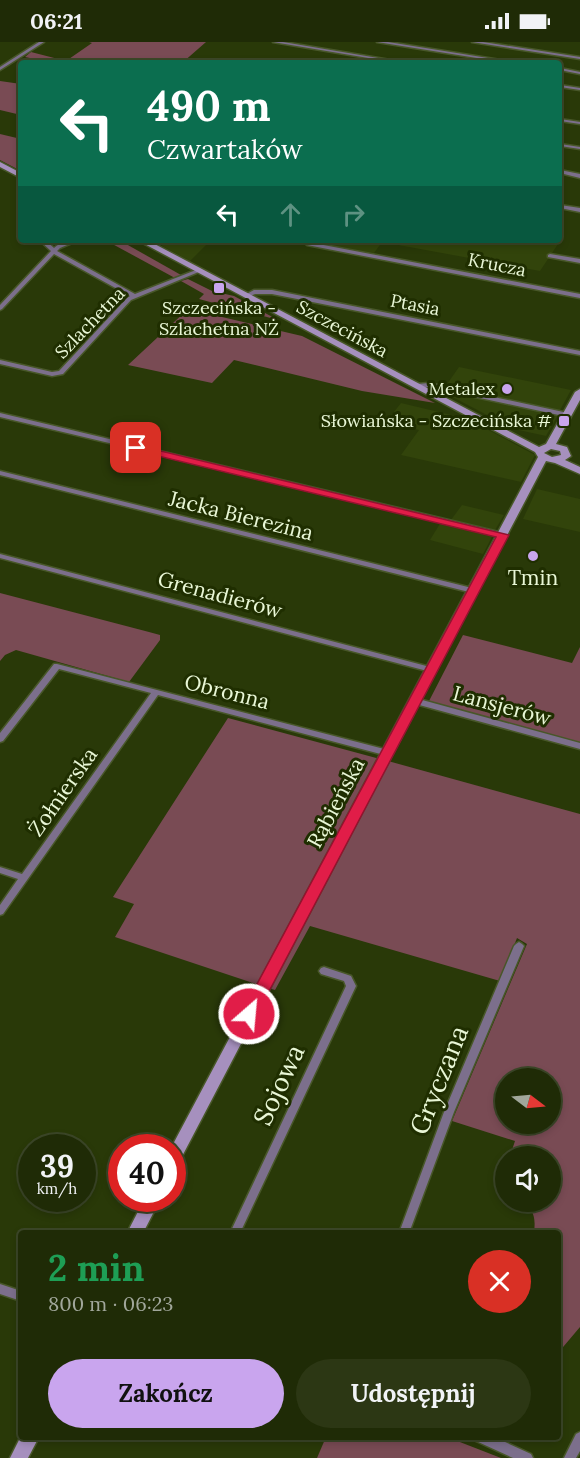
<!DOCTYPE html>
<html lang="pl">
<head>
<meta charset="utf-8">
<style>
  :root { --surface:#1f2b06; --page:#2c3714; --text:#f1f3f6; --muted:#a1a79b; --line:#3c4728; --accent:#c9a5ee }
  body { margin:0; font-family:Lora,serif; background:var(--page); color:var(--text); height:100vh; display:flex; flex-direction:column; font-size:22px; white-space:nowrap }
  * { box-sizing:border-box; margin:0 }
  p { font-size:20px; color:var(--muted) }
  .icon { flex:none; width:33px; height:33px; fill:none; stroke:currentColor; stroke-width:2; stroke-linecap:round; stroke-linejoin:round }
  .map { position:relative; flex:1; overflow:hidden }
  .drawer { position:absolute; left:18px; top:1188px; width:543px; height:210px; display:flex; flex-direction:column; background:var(--surface); border-radius:6px; box-shadow:0 3px 9px #0003,0 0 0 2px var(--line) }
  .drawer>* { flex:none }
  .top-card { position:absolute; left:18px; top:18px; width:544px; height:183px; border-radius:6px; box-shadow:0 3px 9px #0003,0 0 0 2px var(--line); background:#0b6e4f; color:#fff; overflow:hidden }
  .needle { width:39px; rotate:106deg }
  .controls { position:absolute; left:495px; top:1026px; display:grid; gap:12px }
  .controls a { display:grid; place-items:center; width:66px; height:66px; border-radius:50%; background:var(--surface); box-shadow:0 3px 9px #0003,0 0 0 2px var(--line); font-size:30px }
  .speed { position:absolute; left:18px; top:1092px; display:flex; gap:12px; font-size:30px; font-weight:700; text-align:center }
  .speed>* { display:grid; place-content:center; width:78px; height:78px; border-radius:50%; background:var(--surface); box-shadow:0 3px 9px #0003,0 0 0 2px var(--line); line-height:1 }
  .speed small { font-size:15px; font-weight:400 }
  .speed .limit { border:9px solid #d22; background:#fff; color:#111 }
  .pin { position:absolute; display:grid; place-items:center; width:51px; height:51px; color:#fff; margin:-26px; border-radius:12px; box-shadow:0 3px 9px #0006 }
  .me { position:absolute; width:66px; margin:-33px; rotate:27deg; stroke-linejoin:round; filter:drop-shadow(0 0 4px #0008) }
  .turn { display:flex; align-items:center; gap:21px; height:126px; padding:0 30px; font-size:27px }
  .turn .icon { width:78px; height:78px; stroke-width:2.5 }
  .turn b { display:block; font-size:42px; line-height:51px }
  .lanes { display:flex; align-items:center; height:57px; padding:0 30px; background:#0003; justify-content:center; gap:30px; direction:ltr }
  .lanes .off { opacity:.35 }
  .round { display:grid; place-items:center; flex:none; width:63px; height:63px; border-radius:32px; background:var(--page) }
  .head { display:flex; align-items:center; justify-content:space-between; height:102px; padding:0 30px }
  h1 { font-size:36px; font-weight:700; line-height:45px; color:#1e9e55 }
  .primary-button { display:flex; gap:12px; margin-top:auto; padding:12px 30px }
  .primary-button a { flex:1; height:69px; border-radius:36px; background:var(--accent); color:#111; font-size:24px; font-weight:700; line-height:69px; text-align:center }
  .primary-button a+a { background:var(--page); color:var(--text) }
  .status { display:flex; justify-content:space-between; align-items:center; height:42px; padding:0 30px; background:var(--surface); direction:ltr }
  .status svg { height:16px; fill:currentColor }
  .map>svg:first-child { display:block }
  .built { fill:#32440b }
  .green { fill:#794b54; fill-rule:evenodd }
  .lines { fill:none; stroke-linecap:round; stroke-linejoin:round }
  .street-casing { stroke:#485729; stroke-width:3 }
  .secondary-casing { stroke:#485729; stroke-width:3 }
  .street { fill:#7c6f8c; fill-rule:evenodd }
  .secondary { fill:#a690be; fill-rule:evenodd }
  .route { fill:#e11d48; stroke:#92132f; stroke-width:1.5 }
  .poi-dot { fill:#c9a5ee; stroke:#1f2e00; stroke-width:2 }
  .labels { text-anchor:middle; stroke-width:6; stroke-linejoin:round; paint-order:stroke }
  .far-street-label { font-size:18px; fill:#e9f7d6; stroke:#1f2e00 }
  .far-poi-label { font-size:18px; fill:#e9f7d6; stroke:#1f2e00; text-anchor:end }
  .street-label { font-size:21px; fill:#e9f7d6; stroke:#1f2e00 }
  .poi-label { font-size:21px; fill:#e9f7d6; stroke:#1f2e00 }
  .near-street-label { font-size:26px; fill:#e9f7d6; stroke:#1f2e00 }
</style>
</head>
<body>
<div class="status"><b>06:21</b><svg viewBox="0 0 49 12"><path d="M0 12V9h3v3zM5 12V6h3v6zM10 12V3h3v9zM15 12V0h3v12zM26 1h20v11H26zM47 4h2v5h-2z"/></svg></div>
<div class="map">
<svg width="580" height="1416" viewBox="0 0 580 1416">
  <rect width="100%" height="100%" fill="#293908"/>
  <g class="built">
    <path d="M 163,198 L 211,198 L 190,219 L 162,204 Z"/>
    <path d="M 317,198 L 554,198 L 560,199 L 540,229 L 382,200 L 374,211 L 318,203 L 315,200 Z"/>
    <path d="M 459,325 L 571,348 L 559,370 L 445,345 Z"/>
    <path d="M 443,347 L 558,373 L 546,394 L 514,387 L 441,349 Z"/>
    <path d="M 401,361 L 468,377 L 535,413 L 521,440 L 401,413 L 419,388 L 386,380 Z"/>
    <path d="M 537,447 L 580,457 L 580,490 L 523,477 Z"/>
    <path d="M 462,463 L 504,473 L 495,488 L 451,478 Z"/>
    <path d="M 441,480 L 493,493 L 483,512 L 430,498 Z"/>
  </g>
  <g class="green">
    <path d="M 89,0 L 206,0 L 182,21 L 54,21 L 25,15 L 31,10 L 66,19 L 92,1 Z"/>
    <path d="M 0,39 L 21,42 L 21,73 L 0,68 Z"/>
    <path d="M 0,92 L 21,97 L 21,129 L 0,118 Z"/>
    <path d="M 105,198 L 119,198 L 181,233 L 175,236 Z"/>
    <path d="M 188,237 L 212,249 L 234,254 L 278,278 L 199,257 L 204,252 L 181,239 Z"/>
    <path d="M 188,267 L 302,294 L 435,361 L 362,349 L 234,318 L 212,341 L 128,323 Z"/>
    <path d="M 0,551 L 149,590 L 160,593 L 160,598 L 129,640 L 16,608 L 5,613 L 0,619 Z"/>
    <path d="M 463,593 L 572,621 L 580,605 L 580,701 L 429,659 Z"/>
    <path d="M 228,676 L 380,717 L 259,943 L 115,895 L 134,862 L 113,855 Z"/>
    <path d="M 388,719 L 580,772 L 580,1285 L 558,1311 L 558,1191 L 534,1191 C 536,1173 534,1166 516,1160 L 550,1160 L 550,1114 L 510,1114 L 515,1099 L 452,1079 L 527,902 L 517,896 L 500,939 L 310,884 L 275,948 L 268,946 ZM 506,1036 L 550,1036 L 550,1082 L 506,1082 Z"/>
    <path d="M 326,1395 L 447,1395 L 501,1416 L 317,1416 Z"/>
  </g>
  <g class="lines">
    <g class="street-casing">
      <g id="street">
        <path d="M 39,0 L 44,0 L 0,28 L 0,25 Z"/>
        <path d="M 273,0 L 283,0 L 408,21 L 398,21 Z"/>
        <path d="M 377,0 L 388,0 L 519,21 L 508,21 Z"/>
        <path d="M 472,0 L 483,0 L 580,15 L 580,17 Z"/>
        <path d="M 189,18 L 202,20 L 202,21 L 187,20 L 187,18 Z"/>
        <path d="M 560,26 L 580,30 L 580,32 L 560,28 Z"/>
        <path d="M 560,43 L 580,46 L 580,48 L 560,45 Z"/>
        <path d="M 560,77 L 580,80 L 580,82 L 560,79 Z"/>
        <path d="M 560,102 L 580,105 L 580,107 L 560,104 Z"/>
        <path d="M 560,128 L 580,132 L 580,136 L 560,131 Z"/>
        <path d="M 560,163 L 580,166 L 580,170 L 560,166 Z"/>
        <path d="M 39,198 L 45,198 L 54,206 C 60,200 70,198 79,198 L 60,206 L 57,209 L 135,252 L 196,228 L 201,229 L 131,258 L 63,332 L 52,334 L 0,322 L 0,318 L 52,330 L 59,329 L 127,256 L 130,254 L 54,212 L 2,267 L 0,268 L 0,263 L 51,209 Z"/>
        <path d="M 309,198 L 315,198 L 313,201 L 580,252 L 580,256 L 307,203 L 306,202 Z"/>
        <path d="M 550,212 L 580,217 L 580,221 L 548,215 L 548,213 Z"/>
        <path d="M 254,248 L 272,248 L 580,309 L 580,313 L 272,252 L 255,252 L 246,256 L 243,254 Z"/>
        <path d="M 429,341 L 568,371 L 571,373 L 568,375 L 429,345 L 417,346 L 414,344 L 417,342 Z"/>
        <path d="M 0,371 L 503,491 L 507,493 L 503,495 L 0,375 Z"/>
        <path d="M 0,429 L 476,547 L 477,549 L 473,551 L 0,433 Z"/>
        <path d="M 0,512 L 434,626 L 435,628 L 431,630 L 0,516 Z"/>
        <path d="M 54,622 L 57,622 L 388,708 L 392,711 L 388,714 L 158,653 L 3,872 L 0,873 L 0,863 L 18,837 L 0,831 L 0,825 L 22,832 L 151,651 L 59,627 L 3,699 L 0,700 L 0,691 Z"/>
        <path d="M 415,656 L 580,701 L 580,707 L 412,661 L 411,659 L 412,657 Z"/>
        <path d="M 519,900 L 522,902 L 524,904 L 454,1070 L 409,1191 L 399,1191 L 444,1070 L 514,904 L 516,902 Z"/>
        <path d="M 324,925 L 351,934 L 356,944 L 240,1191 L 230,1191 L 346,944 L 344,939 L 321,932 L 319,929 L 321,926 Z"/>
        <path d="M 0,1242 L 21,1249 L 21,1259 L 0,1252 Z"/>
        <path d="M 580,1390 L 580,1409 L 576,1416 L 564,1416 L 576,1392 Z"/>
        <path d="M 474,1395 L 494,1395 L 531,1412 L 533,1416 L 513,1416 L 476,1399 Z"/>
      </g>
    </g>
    <g class="secondary-casing">
      <g id="secondary">
        <path d="M 0,120 L 21,131 L 21,136 L 0,125 Z"/>
        <path d="M 137,198 L 147,198 L 539,405 L 546,402 L 575,350 L 580,347 L 580,358 L 556,402 L 567,405 L 571,414 L 565,418 L 580,425 L 580,432 L 555,421 L 546,419 L 177,1124 L 172,1125 L 171,1106 L 538,415 L 535,410 ZM 551,407 L 560,409 L 561,413 L 552,415 L 544,411 Z"/>
        <path d="M 145,1156 L 161,1156 L 143,1191 L 127,1191 Z"/>
        <path d="M 21,1394 L 39,1395 L 28,1416 L 10,1416 Z"/>
      </g>
    </g>
    <use href="#street" class="street"/>
    <use href="#secondary" class="secondary"/>
  </g>
  <path class="route" d="M 136,403 L 509,493 L 255,976 L 249,978 L 241,972 L 496,495 L 133,408 L 133,404 Z"/>
  <g class="poi-dot">
    <rect x="213" y="240" width="12" height="12" rx="3"/>
    <circle cx="507" cy="347" r="6"/>
    <rect x="558" y="373" width="12" height="12" rx="3"/>
    <circle cx="533" cy="514" r="6"/>
  </g>
  <g class="labels">
    <g class="far-street-label">
      <text transform="translate(497 223) rotate(11)" y="6">Krucza</text>
      <text transform="translate(415 263) rotate(11)" y="6">Ptasia</text>
      <text transform="translate(90 281) rotate(-46)" y="6">Szlachetna</text>
      <text transform="translate(342 287) rotate(28)" y="6">Szczecińska</text>
    </g>
    <g class="far-poi-label">
      <text x="219" y="272" text-anchor="middle">Szczecińska -<tspan x="219" dy="21">Szlachetna NŻ</tspan></text>
      <text x="495" y="353">Metalex</text>
      <text x="552" y="385">Słowiańska - Szczecińska #</text>
    </g>
    <g class="street-label">
      <text transform="translate(241 474) rotate(14)" y="7">Jacka Bierezina</text>
      <text transform="translate(220 553) rotate(15)" y="7">Grenadierów</text>
      <text transform="translate(227 650) rotate(14)" y="7">Obronna</text>
      <text transform="translate(502 664) rotate(15)" y="7">Lansjerów</text>
      <text transform="translate(63 750) rotate(-55)" y="7">Żołnierska</text>
      <text transform="translate(336 761) rotate(-62)" y="7">Rąbieńska</text>
    </g>
    <g class="poi-label">
      <text x="533" y="543">Tmin</text>
    </g>
    <g class="near-street-label">
      <text transform="translate(439 1038) rotate(-68)" y="9">Gryczana</text>
      <text transform="translate(279 1043) rotate(-65)" y="9">Sojowa</text>
    </g>
  </g>
</svg>
<div class="controls">
<a><svg class="needle" viewBox="-14 -14 28 28"><path d="M0-13l5 13h-10z" fill="#e53935"/><path d="M0 13l5-13h-10z" fill="#a1a79b"/></svg></a>
<a><svg class="icon" aria-label="sound" viewBox="0 0 24 24"><path d="M4 9h4l5-4v14l-5-4H4zM17 9q2 3 0 6"/></svg></a>
</div>
<div class="speed"><div>39<small>km/h</small></div><div class="limit">40</div></div>
<div class="pin" style="left:136px;top:406px;background:#d93025"><svg class="icon" aria-label="arrive" viewBox="0 0 24 24"><path d="M6 21V4h12l-3 4 3 4H6"/></svg></div>
<svg class="me" style="left:249px;top:972px" viewBox="-20 -20 40 40"><circle r="17" fill="#e11d48" stroke="#fff" stroke-width="3"/><path d="M0-11L8 9 0 5-8 9z" fill="#fff"/></svg>
<div class="top-card">
<div class="turn"><svg class="icon" aria-label="left" viewBox="0 0 24 24"><path d="M17 20v-9H6M10 6l-5 5 5 5"/></svg><div><b>490 m</b>Czwartaków</div></div>
<div class="lanes"><svg class="icon" aria-label="left" viewBox="0 0 24 24"><path d="M17 20v-9H6M10 6l-5 5 5 5"/></svg><svg class="icon off" aria-label="ahead" viewBox="0 0 24 24"><path d="M12 20V5M6 11l6-6 6 6"/></svg><svg class="icon off" aria-label="right" viewBox="0 0 24 24"><path d="M7 20v-9h11M14 6l5 5-5 5"/></svg></div>
</div>
<section class="drawer">
<div class="head"><div><h1>2 min</h1><p>800 m · 06:23</p></div><a class="round" style="background:#d93025;color:#fff"><svg class="icon" aria-label="close" viewBox="0 0 24 24"><path d="M6 6l12 12M18 6L6 18"/></svg></a></div>
<div class="primary-button"><a>Zakończ</a><a>Udostępnij</a></div>
</section>
</div>
</body>
</html>
